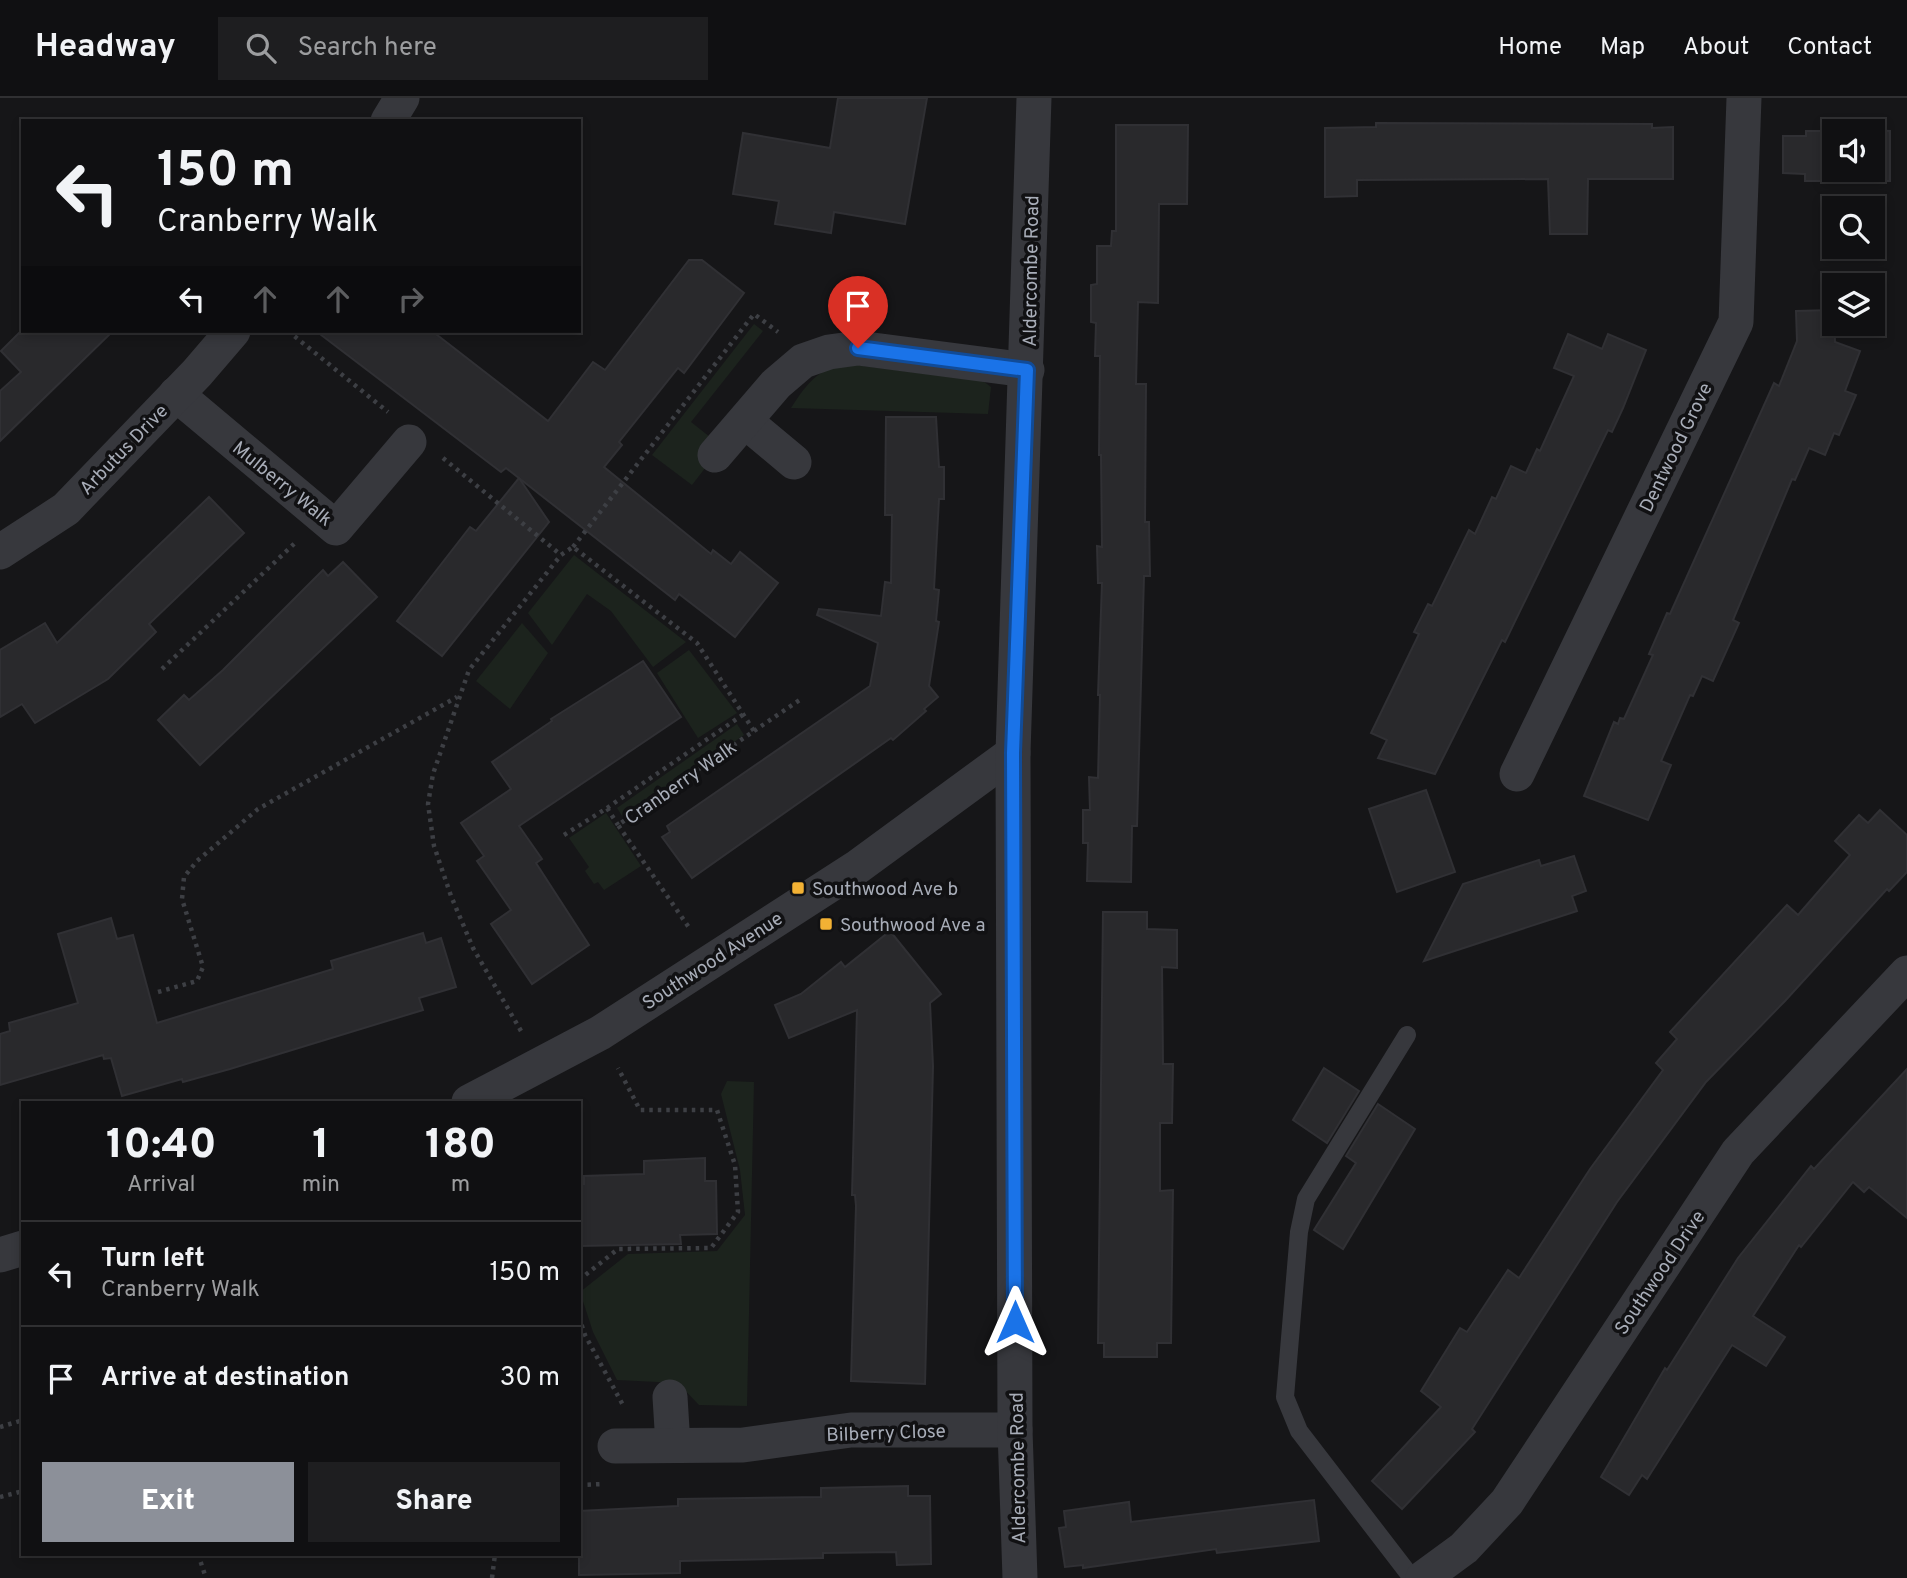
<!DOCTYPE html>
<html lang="en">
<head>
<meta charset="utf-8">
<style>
  :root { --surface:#101012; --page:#1e1e20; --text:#f1f3f6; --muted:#9c9d9f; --line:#303032; --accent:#8c9099 }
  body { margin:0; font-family:Overpass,sans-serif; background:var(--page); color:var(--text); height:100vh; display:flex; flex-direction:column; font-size:26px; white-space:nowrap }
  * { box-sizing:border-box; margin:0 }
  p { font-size:23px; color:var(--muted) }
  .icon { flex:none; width:38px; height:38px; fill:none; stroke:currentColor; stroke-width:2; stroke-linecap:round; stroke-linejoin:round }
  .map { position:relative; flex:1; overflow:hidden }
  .panel { position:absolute; left:21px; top:1003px; width:560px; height:455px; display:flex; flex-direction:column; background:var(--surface); border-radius:0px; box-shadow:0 4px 10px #0003,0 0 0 2px var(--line) }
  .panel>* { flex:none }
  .guide { position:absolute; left:21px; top:21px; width:560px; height:214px; border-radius:0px; box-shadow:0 4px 10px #0003,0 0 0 2px var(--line); background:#101012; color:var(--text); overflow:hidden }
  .controls { position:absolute; left:1822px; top:21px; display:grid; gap:14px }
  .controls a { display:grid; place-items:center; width:63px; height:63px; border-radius:0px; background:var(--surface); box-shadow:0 4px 10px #0003,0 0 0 2px var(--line); font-size:35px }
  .pin { position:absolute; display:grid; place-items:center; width:60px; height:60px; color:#fff; margin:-72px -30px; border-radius:50% 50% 50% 0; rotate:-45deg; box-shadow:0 0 7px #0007 }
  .pin .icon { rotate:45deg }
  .me { position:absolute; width:77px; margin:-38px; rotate:0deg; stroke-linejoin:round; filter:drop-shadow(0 0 5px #0008) }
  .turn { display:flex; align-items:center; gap:24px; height:147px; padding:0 21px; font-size:32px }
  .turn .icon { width:91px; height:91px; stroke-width:2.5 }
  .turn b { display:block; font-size:49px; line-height:60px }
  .lanes { display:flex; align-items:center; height:66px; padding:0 21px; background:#0003; justify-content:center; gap:35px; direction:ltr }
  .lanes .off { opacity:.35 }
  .eta { display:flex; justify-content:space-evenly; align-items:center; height:119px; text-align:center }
  .eta b { font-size:42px; font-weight:800; line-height:49px }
  .primary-button { display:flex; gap:14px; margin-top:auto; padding:14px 21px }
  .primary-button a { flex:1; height:80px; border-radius:0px; background:var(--accent); color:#fff; font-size:28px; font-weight:800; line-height:80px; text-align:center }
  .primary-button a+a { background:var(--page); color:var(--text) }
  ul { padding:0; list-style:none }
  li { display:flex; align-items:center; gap:21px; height:105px; padding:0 21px; border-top:2px solid var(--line) }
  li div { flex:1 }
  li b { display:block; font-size:26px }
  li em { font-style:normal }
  header { display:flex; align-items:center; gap:42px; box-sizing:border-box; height:98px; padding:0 35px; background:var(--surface); border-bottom:2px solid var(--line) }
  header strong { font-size:33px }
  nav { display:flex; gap:38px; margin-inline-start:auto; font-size:24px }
  .search { width:490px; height:63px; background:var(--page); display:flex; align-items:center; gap:18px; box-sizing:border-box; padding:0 24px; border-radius:0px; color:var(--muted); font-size:26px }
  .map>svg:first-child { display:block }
  .green { fill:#1c231d }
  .building { fill:#29292c; stroke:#303034; stroke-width:2; fill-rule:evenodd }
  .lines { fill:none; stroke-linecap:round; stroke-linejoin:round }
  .path { stroke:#3d3f44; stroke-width:4.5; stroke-dasharray:3.5 5; stroke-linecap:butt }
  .lane { stroke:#37383d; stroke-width:18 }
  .street { stroke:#37383d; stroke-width:35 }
  .route-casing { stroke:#114b97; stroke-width:18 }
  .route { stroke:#1a73e8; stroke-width:12 }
  .poi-dot { fill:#f2b134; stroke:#111113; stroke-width:2.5 }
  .labels { text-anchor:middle; stroke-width:7; stroke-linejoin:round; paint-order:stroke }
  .street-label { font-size:19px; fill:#a8adb8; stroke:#111113 }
  .poi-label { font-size:19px; fill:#a8adb8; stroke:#111113; text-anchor:start }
</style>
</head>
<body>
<header>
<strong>Headway</strong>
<div class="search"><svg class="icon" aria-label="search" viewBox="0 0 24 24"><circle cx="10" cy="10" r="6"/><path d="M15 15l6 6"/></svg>Search here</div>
<nav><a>Home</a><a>Map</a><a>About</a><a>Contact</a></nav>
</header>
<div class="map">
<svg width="1907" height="1480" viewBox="0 0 1907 1480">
  <rect width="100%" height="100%" fill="#161618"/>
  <g class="green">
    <path d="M 754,226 L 763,233 L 691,324 L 715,343 L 709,365 L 692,387 L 652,357 Z"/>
    <path d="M 840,265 L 983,283 L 991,289 L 988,316 L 791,310 C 805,288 815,275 840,265 Z"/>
    <path d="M 574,457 L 686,544 L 653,569 L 611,513 L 587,496 L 552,547 L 528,515 Z"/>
    <path d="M 522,525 L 548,555 L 510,611 L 476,583 Z"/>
    <path d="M 689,552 L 737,615 L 698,640 L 657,575 Z"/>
    <path d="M 737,626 L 744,637 L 624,721 L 617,710 Z"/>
    <path d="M 606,715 L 641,768 L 604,792 L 598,784 L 594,786 L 585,773 L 589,769 L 569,740 Z"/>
    <path d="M 727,983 L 754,984 L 747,1308 L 699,1307 L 678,1285 L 617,1282 L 593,1234 L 580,1194 L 628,1156 L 717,1153 L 745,1117 L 740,1072 L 721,996 Z"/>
  </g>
  <g class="building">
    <path d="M 838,0 L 927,0 L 905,126 L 834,114 L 831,135 L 775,126 L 779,103 L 733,96 L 743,35 L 830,50 Z"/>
    <path d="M 1376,25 L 1652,26 L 1652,30 L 1673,29 L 1673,81 L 1588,81 L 1587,136 L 1550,136 L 1548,81 L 1357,82 L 1357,98 L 1325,99 L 1325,30 L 1376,29 Z"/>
    <path d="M 1116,27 L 1188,27 L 1187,106 L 1159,106 L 1158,205 L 1138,204 L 1136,286 L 1146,286 L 1145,424 L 1149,424 L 1150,478 L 1144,478 L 1137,728 L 1132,728 L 1131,784 L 1087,783 L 1088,745 L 1083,745 L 1083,712 L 1090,712 L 1089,679 L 1098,680 L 1100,597 L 1098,597 L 1102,485 L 1098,485 L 1097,448 L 1102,449 L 1101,357 L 1099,357 L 1100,258 L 1095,258 L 1096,225 L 1091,224 L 1091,187 L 1097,186 L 1097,148 L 1111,148 L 1112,133 L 1116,133 Z"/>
    <path d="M 1826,29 L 1869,29 L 1869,32 L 1890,33 L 1890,83 L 1805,83 L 1805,76 L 1783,75 L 1783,38 L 1806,38 L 1806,33 L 1826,33 ZM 1834,33 L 1872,33 L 1872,72 L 1834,72 Z"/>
    <path d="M 689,162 L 702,162 L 744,195 L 684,275 L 678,270 L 619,344 L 622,347 L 604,369 L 711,456 L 713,452 L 731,466 L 740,454 L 778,485 L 735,539 L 679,496 L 675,502 L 506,370 L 501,374 L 316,233 L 432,233 L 548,323 L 593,264 L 605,272 Z"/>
    <path d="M 1834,212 L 1835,244 L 1860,253 L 1845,293 L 1856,297 L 1839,337 L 1834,335 L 1825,357 L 1809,350 L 1795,382 L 1792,381 L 1733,522 L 1739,525 L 1713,583 L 1702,578 L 1693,598 L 1690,597 L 1661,663 L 1671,667 L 1648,722 L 1584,698 L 1614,624 L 1618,626 L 1620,620 L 1624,621 L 1653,557 L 1649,556 L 1667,515 L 1670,516 L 1774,285 L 1779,288 L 1797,243 L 1796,213 Z"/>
    <path d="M 21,233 L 113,233 L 0,343 L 0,293 L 21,274 L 1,253 Z"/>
    <path d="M 1568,236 L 1602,251 L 1608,236 L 1646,252 L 1623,310 L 1612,334 L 1608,332 L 1505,544 L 1502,542 L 1435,676 L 1378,660 L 1387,642 L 1371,635 L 1419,536 L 1414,534 L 1428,506 L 1432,508 L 1469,432 L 1475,436 L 1492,399 L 1496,401 L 1511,368 L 1526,375 L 1537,351 L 1540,353 L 1574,278 L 1554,270 Z"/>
    <path d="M 886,319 L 936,319 L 939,369 L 944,369 L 944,401 L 939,401 L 934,491 L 939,492 L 936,523 L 939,524 L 929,588 L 938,599 L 924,611 L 926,613 L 893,642 L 891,640 L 692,780 L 662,739 L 670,734 L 667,728 L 870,588 L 878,545 L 817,517 L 819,511 L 881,518 L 885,484 L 891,485 L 892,417 L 885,417 Z"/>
    <path d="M 519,380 L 549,424 L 442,558 L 397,523 L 470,429 L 476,433 Z"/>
    <path d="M 209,399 L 244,435 L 149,526 L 156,534 L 108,581 L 35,625 L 22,606 L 0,619 L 0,552 L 45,525 L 57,545 Z"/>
    <path d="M 343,464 L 377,499 L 200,667 L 158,622 L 184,597 L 189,602 L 223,572 L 323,472 L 328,478 Z"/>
    <path d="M 643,563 L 681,619 L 519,728 L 542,761 L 536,765 L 589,847 L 532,886 L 491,826 L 511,812 L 477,763 L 484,758 L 461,725 L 511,691 L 492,664 L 552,623 L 551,621 Z"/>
    <path d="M 1426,692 L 1455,774 L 1397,794 L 1369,711 Z"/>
    <path d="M 1880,712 L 1907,737 L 1907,774 L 1889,793 L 1887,791 L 1785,903 L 1706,984 L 1617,1104 L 1472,1331 L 1475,1334 L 1402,1411 L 1372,1383 L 1441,1309 L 1421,1293 L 1460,1230 L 1467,1234 L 1508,1172 L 1519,1180 L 1590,1071 L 1663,972 L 1656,965 L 1677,941 L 1670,934 L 1787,807 L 1798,817 L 1850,757 L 1835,743 L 1859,717 L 1868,725 Z"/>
    <path d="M 1574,758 L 1586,793 L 1572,798 L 1577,813 L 1424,863 L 1463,786 L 1539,762 L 1541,768 Z"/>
    <path d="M 1103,814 L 1147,814 L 1147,831 L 1177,832 L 1177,870 L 1162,869 L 1163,966 L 1173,966 L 1172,1025 L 1160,1025 L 1160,1093 L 1173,1092 L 1171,1245 L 1157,1245 L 1157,1259 L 1104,1259 L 1104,1245 L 1098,1245 Z"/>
    <path d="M 111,820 L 117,841 L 133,837 L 157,925 L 333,871 L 331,863 L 423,835 L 426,845 L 441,840 L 456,889 L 419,900 L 423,912 L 230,971 L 183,984 L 182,981 L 122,998 L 111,960 L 104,961 L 103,957 L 0,987 L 0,936 L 10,933 L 9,925 L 78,905 L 58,836 Z"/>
    <path d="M 890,833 L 941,896 L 930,905 L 933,968 L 925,1286 L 851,1283 L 856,1108 L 855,1097 L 852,1097 L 857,912 L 789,940 L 775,907 L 801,896 L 841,864 L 845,869 Z"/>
    <path d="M 1324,970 L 1359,993 L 1327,1045 L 1293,1022 Z"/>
    <path d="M 1907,971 L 1907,1120 L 1869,1089 L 1864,1094 L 1853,1084 L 1801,1149 L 1799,1147 L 1753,1218 L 1785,1239 L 1766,1268 L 1732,1247 L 1647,1381 L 1642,1377 L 1629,1397 L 1601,1379 L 1665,1270 L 1667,1272 L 1738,1160 L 1811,1068 L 1814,1071 Z"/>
    <path d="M 1378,1006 L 1415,1031 L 1343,1151 L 1314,1132 L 1356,1065 L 1346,1058 Z"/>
    <path d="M 705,1060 L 705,1083 L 716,1083 L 717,1136 L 680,1137 L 681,1146 L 579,1148 L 579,1086 L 584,1086 L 584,1078 L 644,1076 L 644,1063 Z"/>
    <path d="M 908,1388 L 908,1398 L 930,1398 L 931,1466 L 897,1467 L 896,1454 L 823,1455 L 823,1460 L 680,1463 L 680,1475 L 579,1477 L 579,1413 L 678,1408 L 678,1401 L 821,1399 L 821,1390 Z"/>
    <path d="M 1314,1402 L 1319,1443 L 1217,1455 L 1216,1451 L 1083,1470 L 1083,1467 L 1065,1469 L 1059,1430 L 1066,1429 L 1064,1413 L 1129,1404 L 1131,1424 Z"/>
  </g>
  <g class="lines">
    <g class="path">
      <path d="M 288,233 L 388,314"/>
      <path d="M 443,360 L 561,457"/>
      <path d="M 573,449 L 754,216 L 778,234"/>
      <path d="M 162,571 L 296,444"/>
      <path d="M 754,633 L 801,601"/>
      <path d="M 607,710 L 744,616"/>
      <path d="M 564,737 L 607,710 L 618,727"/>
      <path d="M 158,894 L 197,883 L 203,869 L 182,801 L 184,779 L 197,763 L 258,711 L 457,599"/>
      <path d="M 521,933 L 473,850 L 451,798 L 434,748 L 428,706 L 433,676 L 469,572 L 561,457 L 573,449 L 697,545 L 754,633 L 618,727 L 690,831"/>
      <path d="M 579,1182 L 618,1151 L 711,1150 L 738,1114 L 735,1067 L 717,1012 L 640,1012 L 618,970"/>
      <path d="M 579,1219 L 585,1237 L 624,1309"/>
      <path d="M 0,1329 L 23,1322"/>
      <path d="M 579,1387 L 603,1386"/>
      <path d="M 0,1399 L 23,1393"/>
      <path d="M 198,1456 L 206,1480"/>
      <path d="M 492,1480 L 495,1456"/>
    </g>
    <path class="lane" d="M 1407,937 L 1306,1101 L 1299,1134 L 1285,1299 L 1299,1333 L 1412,1480"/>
    <g class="street">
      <path d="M 388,23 L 402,0"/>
      <path d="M 176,296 L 336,430 L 409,344"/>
      <path d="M 745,323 L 794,364"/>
      <path d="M 715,357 L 776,286 L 803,263 L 829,254 L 858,250 L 1027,272"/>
      <path d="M 0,454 L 66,411 L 197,275 L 233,233"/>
      <path d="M 1517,676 L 1736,224 L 1744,0"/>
      <path d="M 469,1004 L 600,935 L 856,770 L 1013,655"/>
      <path d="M 0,1157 L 23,1150"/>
      <path d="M 670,1299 L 673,1347"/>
      <path d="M 615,1348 L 743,1347 L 851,1332 L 1015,1332"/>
      <path d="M 1020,1480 L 1015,1332 L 1013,655 L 1034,0"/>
      <path d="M 1423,1480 L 1464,1450 L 1507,1404 L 1738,1054 L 1907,875"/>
    </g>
  </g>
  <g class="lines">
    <g class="route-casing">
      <path id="route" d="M 858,250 L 1027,272 L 1013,655 L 1015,1224"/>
    </g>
    <use href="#route" class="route"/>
  </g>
  <g class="poi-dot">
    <rect x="791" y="783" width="14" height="14" rx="3.5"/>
    <rect x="819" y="819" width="14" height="14" rx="3.5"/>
  </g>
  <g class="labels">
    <g class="street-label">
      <text transform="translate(1030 173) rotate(-89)" y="7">Aldercombe Road</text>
      <text transform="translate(1675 349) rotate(-64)" y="7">Dentwood Grove</text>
      <text transform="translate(123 351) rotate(-46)" y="7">Arbutus Drive</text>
      <text transform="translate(283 385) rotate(39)" y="7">Mulberry Walk</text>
      <text transform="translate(680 684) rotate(-35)" y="7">Cranberry Walk</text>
      <text transform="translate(712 862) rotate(-33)" y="7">Southwood Avenue</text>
      <text transform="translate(1659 1174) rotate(-56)" y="7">Southwood Drive</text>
      <text transform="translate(886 1334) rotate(-2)" y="7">Bilberry Close</text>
      <text transform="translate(1017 1370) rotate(-91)" y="7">Aldercombe Road</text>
    </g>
    <g class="poi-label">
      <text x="812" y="797">Southwood Ave b</text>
      <text x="840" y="833">Southwood Ave a</text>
    </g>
  </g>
</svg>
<div class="controls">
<a><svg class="icon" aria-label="sound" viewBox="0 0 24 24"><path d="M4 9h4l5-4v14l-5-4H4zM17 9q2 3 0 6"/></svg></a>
<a><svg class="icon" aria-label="search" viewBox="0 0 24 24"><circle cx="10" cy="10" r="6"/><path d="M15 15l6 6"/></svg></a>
<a><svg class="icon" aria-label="layers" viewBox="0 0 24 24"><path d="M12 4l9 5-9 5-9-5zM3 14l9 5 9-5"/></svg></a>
</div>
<div class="pin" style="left:858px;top:250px;background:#d93025"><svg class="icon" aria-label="arrive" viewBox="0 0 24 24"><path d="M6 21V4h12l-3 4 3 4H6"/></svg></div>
<svg class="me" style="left:1015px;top:1224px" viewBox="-20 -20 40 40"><path d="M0-17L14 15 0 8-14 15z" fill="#1a73e8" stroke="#fff" stroke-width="4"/></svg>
<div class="guide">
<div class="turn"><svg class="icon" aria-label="left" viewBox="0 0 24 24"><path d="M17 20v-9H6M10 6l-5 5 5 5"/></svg><div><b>150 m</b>Cranberry Walk</div></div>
<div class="lanes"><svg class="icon" aria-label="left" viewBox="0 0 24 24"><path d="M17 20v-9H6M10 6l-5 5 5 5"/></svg><svg class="icon off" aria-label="ahead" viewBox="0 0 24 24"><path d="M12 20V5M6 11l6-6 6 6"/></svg><svg class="icon off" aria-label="ahead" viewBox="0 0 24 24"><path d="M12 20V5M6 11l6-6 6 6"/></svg><svg class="icon off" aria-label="right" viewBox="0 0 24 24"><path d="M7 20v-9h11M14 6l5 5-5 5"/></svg></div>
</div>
<section class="panel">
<div class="eta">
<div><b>10:40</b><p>Arrival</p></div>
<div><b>1</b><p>min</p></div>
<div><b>180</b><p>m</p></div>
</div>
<ul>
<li><svg class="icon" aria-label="left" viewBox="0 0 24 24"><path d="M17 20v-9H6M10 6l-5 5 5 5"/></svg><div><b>Turn left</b><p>Cranberry Walk</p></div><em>150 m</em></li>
<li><svg class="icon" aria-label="arrive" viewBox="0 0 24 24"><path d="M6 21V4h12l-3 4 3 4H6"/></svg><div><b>Arrive at destination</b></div><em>30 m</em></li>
</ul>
<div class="primary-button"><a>Exit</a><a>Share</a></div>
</section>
</div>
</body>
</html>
